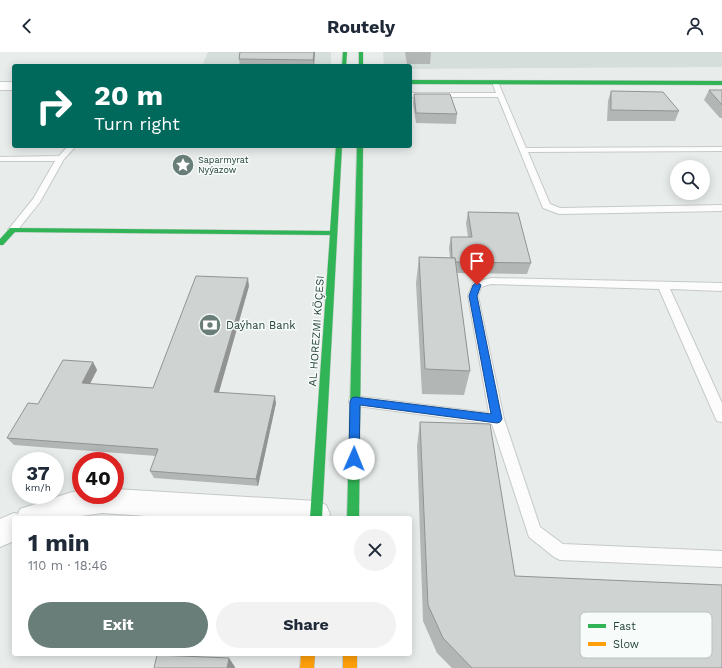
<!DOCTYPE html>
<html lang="en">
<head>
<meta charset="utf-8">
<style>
  :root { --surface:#fff; --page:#f2f2f3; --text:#1f2937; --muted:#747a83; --accent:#697e78 }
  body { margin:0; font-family:"Work Sans",sans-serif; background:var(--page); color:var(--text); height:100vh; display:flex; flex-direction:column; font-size:15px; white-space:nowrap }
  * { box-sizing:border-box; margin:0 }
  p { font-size:13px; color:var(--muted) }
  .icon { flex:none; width:22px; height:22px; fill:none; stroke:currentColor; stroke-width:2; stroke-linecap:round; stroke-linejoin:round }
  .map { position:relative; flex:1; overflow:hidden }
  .sheet { position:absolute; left:12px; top:464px; width:400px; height:140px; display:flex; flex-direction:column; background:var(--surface); border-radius:4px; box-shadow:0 2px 10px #0003 }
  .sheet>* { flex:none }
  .guide { position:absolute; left:12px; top:12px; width:400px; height:84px; border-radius:4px; box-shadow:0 2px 10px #0003; background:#00695c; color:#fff; overflow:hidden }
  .fabs { position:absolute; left:670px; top:108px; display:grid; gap:8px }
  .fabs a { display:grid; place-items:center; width:40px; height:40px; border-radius:50%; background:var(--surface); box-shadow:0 2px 10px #0003; font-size:20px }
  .speed { position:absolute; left:12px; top:400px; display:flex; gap:8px; font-size:20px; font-weight:700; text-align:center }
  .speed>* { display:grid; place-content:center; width:52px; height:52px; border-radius:50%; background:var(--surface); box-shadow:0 2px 10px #0003; line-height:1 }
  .speed small { font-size:10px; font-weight:400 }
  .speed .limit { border:6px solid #d22; background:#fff; color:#111 }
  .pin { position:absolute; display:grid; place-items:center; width:34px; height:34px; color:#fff; margin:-41px -17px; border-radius:50% 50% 50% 0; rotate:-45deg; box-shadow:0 0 4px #0007 }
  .pin .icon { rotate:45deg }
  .me { position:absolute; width:44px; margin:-22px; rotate:1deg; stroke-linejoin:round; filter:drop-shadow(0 0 3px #0008) }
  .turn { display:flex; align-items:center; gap:14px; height:84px; padding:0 16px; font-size:18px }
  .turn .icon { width:52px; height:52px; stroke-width:2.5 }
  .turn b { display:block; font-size:28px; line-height:34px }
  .round { display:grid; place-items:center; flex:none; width:42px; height:42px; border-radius:21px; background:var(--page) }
  .headline { display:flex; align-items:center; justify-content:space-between; height:68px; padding:0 16px }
  h1 { font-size:24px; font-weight:700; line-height:30px }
  .cta { display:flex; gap:8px; margin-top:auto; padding:8px 16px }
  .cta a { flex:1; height:46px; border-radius:24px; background:var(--accent); color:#fff; font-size:16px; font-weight:700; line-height:46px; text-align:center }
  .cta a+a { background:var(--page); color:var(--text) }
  header { display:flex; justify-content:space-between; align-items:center; height:52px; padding:0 16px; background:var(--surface); font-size:18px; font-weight:700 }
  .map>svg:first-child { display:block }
  .built { fill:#d6dedb }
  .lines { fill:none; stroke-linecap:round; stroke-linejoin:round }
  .lane-casing { stroke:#c5cac8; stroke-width:2 }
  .street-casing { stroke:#c5cac8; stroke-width:2 }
  .fast-casing { stroke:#c3cbc8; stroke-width:1 }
  .slow-casing { stroke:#c3cbc8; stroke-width:1 }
  .path { stroke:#c3ccca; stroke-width:1.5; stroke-dasharray:1 2; stroke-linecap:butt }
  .lane { fill:#fcfcfc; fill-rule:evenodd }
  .street { fill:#fcfcfc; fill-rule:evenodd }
  .fast { fill:#30b455; fill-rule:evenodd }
  .slow { fill:#ff9f0a; fill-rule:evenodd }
  .wall { fill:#b2b6b5 }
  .shaded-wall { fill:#919493 }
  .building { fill:#cfd4d2; stroke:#919493 }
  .route { fill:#1a73e8; stroke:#114b97 }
  .labels { text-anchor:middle; stroke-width:3; stroke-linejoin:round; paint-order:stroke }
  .far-poi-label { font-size:9px; fill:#24423a; stroke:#f7fbf9; text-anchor:start }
  .poi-label { font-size:11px; fill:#24423a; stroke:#f7fbf9; text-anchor:start }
  .street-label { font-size:11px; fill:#24423a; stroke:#f7fbf9 }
  .key { fill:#f7fbf9; stroke:#b8c4c0; stroke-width:1 }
  .key-label { font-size:11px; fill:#24423a }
</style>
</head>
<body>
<header><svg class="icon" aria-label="back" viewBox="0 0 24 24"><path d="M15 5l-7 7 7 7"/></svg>Routely<svg class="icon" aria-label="person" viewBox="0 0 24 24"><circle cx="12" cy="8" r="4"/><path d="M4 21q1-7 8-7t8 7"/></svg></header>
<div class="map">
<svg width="722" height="616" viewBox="0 0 722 616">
  <rect width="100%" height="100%" fill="#e8edeb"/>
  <g class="built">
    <path d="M 208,0 L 331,0 L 331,14 L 202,14 Z"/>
    <path d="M 383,0 L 722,0 L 722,15 L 410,17 L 410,14 L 384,14 Z"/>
  </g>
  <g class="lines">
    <g class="lane-casing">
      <g id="lane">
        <path d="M 493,29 L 498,30 L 526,96 L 722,95 L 722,99 L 528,100 L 550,152 L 560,156 L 722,153 L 722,159 L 559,162 L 543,156 L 498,45 L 410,45 L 410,41 L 496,41 L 492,30 Z"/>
        <path d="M 68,94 L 76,94 L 64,107 L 40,150 L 16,180 L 10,180 L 8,178 L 33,147 L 55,109 L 0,109 L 0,105 L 59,104 Z"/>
        <path d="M 491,226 L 722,231 L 722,239 L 670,237 L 722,351 L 722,370 L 717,369 L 715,365 L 659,237 L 491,232 L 481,235 L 478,244 L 504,367 L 540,475 L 563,492 L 722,499 L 722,515 L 560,508 L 554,505 L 529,485 L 492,372 L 350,353 L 349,349 L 350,345 L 355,344 L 489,361 L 468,244 L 473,231 Z"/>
      </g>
    </g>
    <g class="street-casing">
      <g id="street">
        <rect x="0" y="30" width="14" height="8"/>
        <path d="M 115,437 L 316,449 L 326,453 L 330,462 L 328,466 L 176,466 L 102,461 L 68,466 L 14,466 L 14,489 L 0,495 L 0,467 L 14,461 L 18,462 L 20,457 L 72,440 L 81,439 L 81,443 L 115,443 Z"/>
      </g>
    </g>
    <g class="fast-casing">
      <g id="fast">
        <path d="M 343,0 L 347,0 L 346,14 L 342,14 Z"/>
        <rect x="359" y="0" width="4" height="14"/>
        <path d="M 410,28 L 722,29 L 722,33 L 410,32 Z"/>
        <path d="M 336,94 L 342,94 L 322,466 L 310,466 L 330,183 L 15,180 L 3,193 L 0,193 L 0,187 L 10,176 L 13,176 L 330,179 Z"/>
        <path d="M 357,94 L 363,94 L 359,466 L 347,466 Z"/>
      </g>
    </g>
    <g class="slow-casing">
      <g id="slow">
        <path d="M 301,602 L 315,602 L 314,616 L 300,616 Z"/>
        <rect x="343" y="602" width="14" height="14"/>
      </g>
    </g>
    <path class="path" d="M 281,94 L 320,95"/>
    <use href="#lane" class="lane"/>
    <use href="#street" class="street"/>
    <use href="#fast" class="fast"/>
    <use href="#slow" class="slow"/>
  </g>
  <g class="wall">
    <path d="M 240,0 L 315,0 L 314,14 L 240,14 L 239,7 Z"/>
    <path d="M 405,0 L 431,0 L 430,12 L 407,12 Z"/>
    <path d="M 709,38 L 722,38 L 722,66 L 720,66 L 704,48 Z"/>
    <path d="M 611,39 L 679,59 L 675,69 L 607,69 L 608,49 Z"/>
    <path d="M 414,42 L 457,62 L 456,72 L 416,71 L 413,52 Z"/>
    <path d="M 468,160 L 531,211 L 527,222 L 457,221 L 470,319 L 464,343 L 422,342 L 416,231 L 419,205 L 450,206 L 449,196 L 451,185 L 468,185 L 466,171 Z"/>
    <path d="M 249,234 L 219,340 L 276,351 L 258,434 L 154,426 L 150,419 L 156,404 L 14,393 L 7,386 L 38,352 L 93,310 L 97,318 L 90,332 L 153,336 Z"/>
    <path d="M 420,370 L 515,524 L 722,616 L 452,616 L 437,601 L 423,569 L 417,394 Z"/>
  </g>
  <g class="shaded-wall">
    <path d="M 314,0 L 315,0 L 314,14 L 313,8 Z"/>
    <path d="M 248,226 L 249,234 L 217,347 L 214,340 Z"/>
    <path d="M 93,310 L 97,318 L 86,339 L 82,331 Z"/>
    <path d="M 275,344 L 276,351 L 258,434 L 256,427 Z"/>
    <path d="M 229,606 L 235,615 L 235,616 L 227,616 Z"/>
  </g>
  <g class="building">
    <path d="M 240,0 L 314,0 L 313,8 L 239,7 Z"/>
    <path d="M 709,38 L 722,38 L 722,53 Z"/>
    <path d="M 611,39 L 663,40 L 679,59 L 611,58 Z"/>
    <path d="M 414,42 L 450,42 L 457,62 L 416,61 Z"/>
    <path d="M 468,160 L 518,161 L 531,211 L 456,210 L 455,206 L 452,206 L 451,185 L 472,185 Z"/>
    <path d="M 419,205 L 455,206 L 470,319 L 425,317 Z"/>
    <path d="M 196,224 L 248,226 L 214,340 L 275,344 L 256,427 L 150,419 L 158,397 L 7,386 L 28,351 L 38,352 L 63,308 L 93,310 L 82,331 L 153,336 Z"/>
    <path d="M 420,370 L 490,372 L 515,524 L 722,533 L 722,616 L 472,616 L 443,586 L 428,553 Z"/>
    <path d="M 157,603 L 229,606 L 227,616 L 154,616 Z"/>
  </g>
  <path class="route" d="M 477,230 L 481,233 L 477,244 L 502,367 L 500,370 L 497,371 L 360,353 L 359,407 L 358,411 L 354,412 L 350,411 L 349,407 L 350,349 L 352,346 L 355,345 L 491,362 L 469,244 L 473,233 Z"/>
  <defs>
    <g id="sight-disc" transform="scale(1.15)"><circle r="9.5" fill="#697e78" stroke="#f7fbf9"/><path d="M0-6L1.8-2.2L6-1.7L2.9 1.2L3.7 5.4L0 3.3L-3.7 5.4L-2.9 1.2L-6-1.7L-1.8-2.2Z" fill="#fff"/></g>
    <g id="bank-disc" transform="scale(1.15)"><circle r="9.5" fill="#697e78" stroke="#f7fbf9"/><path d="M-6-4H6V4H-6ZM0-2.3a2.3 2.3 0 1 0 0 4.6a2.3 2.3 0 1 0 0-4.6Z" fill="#fff"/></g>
  </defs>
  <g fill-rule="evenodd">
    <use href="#sight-disc" x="183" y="113"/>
    <use href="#bank-disc" x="210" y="273"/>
  </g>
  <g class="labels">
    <g class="far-poi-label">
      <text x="198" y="111">Saparmyrat<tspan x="198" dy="10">Nyýazow</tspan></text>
    </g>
    <g class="poi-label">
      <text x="226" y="277">Daýhan Bank</text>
    </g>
    <g class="street-label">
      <text transform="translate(316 279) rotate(-86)" y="4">AL HOREZMI KÖÇESI</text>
    </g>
  </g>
  <rect x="580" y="560" width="132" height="46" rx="6" class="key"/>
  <rect x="588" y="572" width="18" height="4" fill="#30b455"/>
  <rect x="588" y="590" width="18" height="4" fill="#ff9f0a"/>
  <g class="key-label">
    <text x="613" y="578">Fast</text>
    <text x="613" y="596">Slow</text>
  </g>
</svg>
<div class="fabs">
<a><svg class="icon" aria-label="search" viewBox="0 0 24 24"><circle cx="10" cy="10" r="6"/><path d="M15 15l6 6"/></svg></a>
</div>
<div class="speed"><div>37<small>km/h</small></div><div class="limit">40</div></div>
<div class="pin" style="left:477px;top:233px;background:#d93025"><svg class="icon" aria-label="arrive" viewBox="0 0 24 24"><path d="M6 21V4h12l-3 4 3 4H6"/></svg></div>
<svg class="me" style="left:354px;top:407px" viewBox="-20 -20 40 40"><circle r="19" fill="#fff"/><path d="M0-13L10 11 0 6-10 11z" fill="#1a73e8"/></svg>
<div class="guide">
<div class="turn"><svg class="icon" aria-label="right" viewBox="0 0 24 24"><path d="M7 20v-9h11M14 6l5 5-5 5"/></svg><div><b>20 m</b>Turn right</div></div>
</div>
<section class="sheet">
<div class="headline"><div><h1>1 min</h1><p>110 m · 18:46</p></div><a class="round"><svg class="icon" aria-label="close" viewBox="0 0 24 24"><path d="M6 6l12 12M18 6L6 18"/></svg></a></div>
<div class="cta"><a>Exit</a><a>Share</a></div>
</section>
</div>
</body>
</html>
